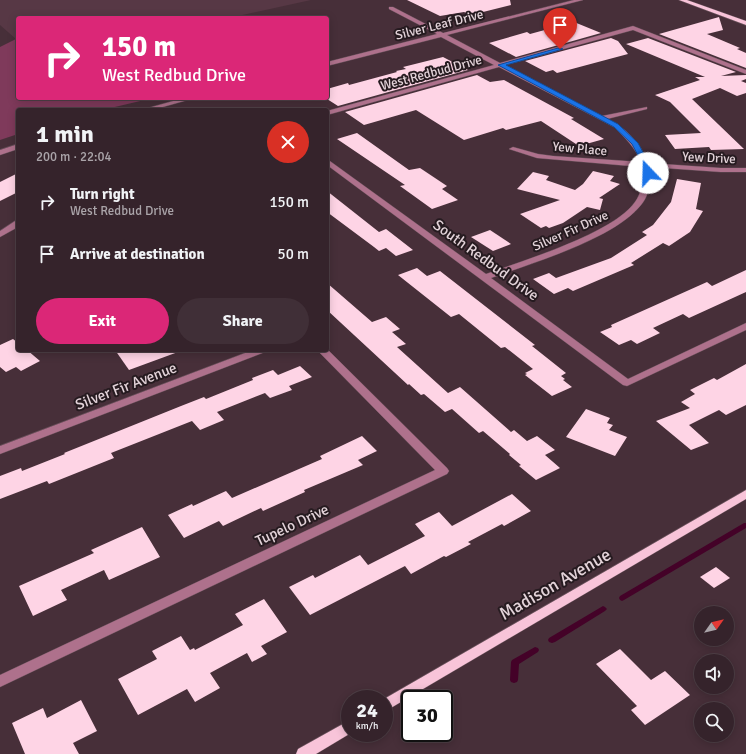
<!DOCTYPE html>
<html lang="en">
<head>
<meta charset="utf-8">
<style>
  :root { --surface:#35232b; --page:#402f37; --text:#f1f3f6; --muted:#aaa4a9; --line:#4f4047; --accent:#db2777 }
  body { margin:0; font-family:Signika,sans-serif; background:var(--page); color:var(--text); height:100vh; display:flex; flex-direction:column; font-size:15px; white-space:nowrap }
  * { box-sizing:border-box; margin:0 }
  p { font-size:13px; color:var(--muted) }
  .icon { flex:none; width:22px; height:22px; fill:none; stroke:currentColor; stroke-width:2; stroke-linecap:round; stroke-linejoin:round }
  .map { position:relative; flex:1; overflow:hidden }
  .sheet { position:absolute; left:16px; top:108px; width:313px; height:244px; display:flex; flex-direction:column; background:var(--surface); border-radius:4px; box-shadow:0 2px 10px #0003,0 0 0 1px var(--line) }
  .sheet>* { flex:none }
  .top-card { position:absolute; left:16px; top:16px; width:313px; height:84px; border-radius:4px; box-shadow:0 2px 10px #0003,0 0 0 1px var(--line); background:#db2777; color:#fff; overflow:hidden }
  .needle { width:26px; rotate:56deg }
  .tools { position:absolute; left:694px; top:606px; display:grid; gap:8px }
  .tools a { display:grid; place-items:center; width:40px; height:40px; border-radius:50%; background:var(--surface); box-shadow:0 2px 10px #0003,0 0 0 1px var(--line); font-size:20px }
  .speed { position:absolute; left:341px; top:690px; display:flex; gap:8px; font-size:20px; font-weight:700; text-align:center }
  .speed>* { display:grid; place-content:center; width:52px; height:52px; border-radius:50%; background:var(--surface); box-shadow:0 2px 10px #0003,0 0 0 1px var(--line); line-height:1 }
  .speed small { font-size:10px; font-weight:400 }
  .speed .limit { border:2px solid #111; border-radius:6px; background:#fff; color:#111 }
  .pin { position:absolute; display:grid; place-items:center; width:34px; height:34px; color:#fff; margin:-41px -17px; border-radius:50% 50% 50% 0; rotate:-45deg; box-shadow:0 0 4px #0007 }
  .pin .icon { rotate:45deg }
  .me { position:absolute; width:44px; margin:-22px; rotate:339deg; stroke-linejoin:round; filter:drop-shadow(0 0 3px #0008) }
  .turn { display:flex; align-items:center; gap:14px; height:84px; padding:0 20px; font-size:18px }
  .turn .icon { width:52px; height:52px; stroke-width:2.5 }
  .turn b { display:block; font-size:28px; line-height:34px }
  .round { display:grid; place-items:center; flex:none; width:42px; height:42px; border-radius:21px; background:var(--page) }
  .overview { display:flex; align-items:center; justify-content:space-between; height:68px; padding:0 20px }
  h1 { font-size:24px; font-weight:800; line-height:30px }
  .primary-button { display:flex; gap:8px; margin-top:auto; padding:8px 20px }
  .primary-button a { flex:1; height:46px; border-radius:24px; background:var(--accent); color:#fff; font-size:16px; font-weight:800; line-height:46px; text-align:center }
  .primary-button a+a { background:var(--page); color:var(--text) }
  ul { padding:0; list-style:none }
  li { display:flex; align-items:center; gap:12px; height:52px; padding:0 20px }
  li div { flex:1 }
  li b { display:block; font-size:15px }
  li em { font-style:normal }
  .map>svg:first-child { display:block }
  .built { fill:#573845 }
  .green { fill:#7f3a5b }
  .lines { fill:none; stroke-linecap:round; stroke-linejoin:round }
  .stream { fill:#440228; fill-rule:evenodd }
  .building { fill:#fed4e5 }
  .minor-casing { stroke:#634d56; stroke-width:1 }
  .major-casing { stroke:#634d56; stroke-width:1 }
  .minor { fill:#ae718c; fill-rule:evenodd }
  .major { fill:#f8c4d9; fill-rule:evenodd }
  .route { fill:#1a73e8; stroke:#114b97 }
  .labels { text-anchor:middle; stroke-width:4; stroke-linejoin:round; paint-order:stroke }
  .far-street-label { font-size:13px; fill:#e3d3d9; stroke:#261b20 }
  .street-label { font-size:15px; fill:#e3d3d9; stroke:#261b20 }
  .near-street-label { font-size:18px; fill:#e3d3d9; stroke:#261b20 }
</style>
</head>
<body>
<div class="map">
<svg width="746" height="754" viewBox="0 0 746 754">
  <rect width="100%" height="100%" fill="#472f39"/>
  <path class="built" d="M 0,0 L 311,0 L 229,18 L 18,18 L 18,39 L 16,39 L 0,25 Z"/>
  <path class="green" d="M 16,39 L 18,39 L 18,98 L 153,98 L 102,110 L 18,110 L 18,134 L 0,140 L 0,47 Z"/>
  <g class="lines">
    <g class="stream">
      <path d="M 744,523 L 746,523 L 746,528 L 624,600 L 622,601 L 620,600 L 619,598 L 620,596 Z"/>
      <path d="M 603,606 L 605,607 L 607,609 L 605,611 L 555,642 L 552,643 L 549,642 L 548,640 L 549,638 Z"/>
      <path d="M 535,647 L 538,648 L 539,650 L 538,652 L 519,664 L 518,680 L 517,682 L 514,683 L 511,682 L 510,680 L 511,662 L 512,660 Z"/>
    </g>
  </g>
  <g class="building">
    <path d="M 407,0 L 510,0 L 511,5 L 471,15 L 464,12 L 440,16 Z"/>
    <path d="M 719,17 L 723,30 L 707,34 L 740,48 L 737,49 L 746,53 L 746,68 L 659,34 Z"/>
    <path d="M 574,22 L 601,33 L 516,57 L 489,43 L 527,32 L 530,34 Z"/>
    <path d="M 611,38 L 618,41 L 628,54 L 557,73 L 553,70 L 546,72 L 525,61 Z"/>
    <path d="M 648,38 L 736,72 L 721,76 L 746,75 L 746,79 L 741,81 L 746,83 L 746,93 L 737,96 L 720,88 L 692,99 L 744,149 L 711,150 L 709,147 L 675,149 L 665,135 L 701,133 L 670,102 L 655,95 L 700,80 L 695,77 L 705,77 L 626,44 Z"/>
    <path d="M 443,57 L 468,70 L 338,106 L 327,99 L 327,89 L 348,83 L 349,85 L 397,72 L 396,71 L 406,69 L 403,67 Z"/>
    <path d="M 477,75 L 490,82 L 504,80 L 574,118 L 571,119 L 604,139 L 579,146 L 541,121 L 506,130 L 503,128 L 464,140 L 416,110 L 364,125 L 345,112 Z"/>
    <path d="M 357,133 L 409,170 L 420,168 L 447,186 L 442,189 L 458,200 L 432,209 L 400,186 L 405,185 L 337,139 Z"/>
    <path d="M 593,171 L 614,176 L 610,181 L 620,184 L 599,198 L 603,199 L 600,210 L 587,207 L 563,223 L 549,228 L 546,226 L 541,228 L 520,214 L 560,200 L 517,189 L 533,172 L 549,176 L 546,180 L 575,190 L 583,184 Z"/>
    <path d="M 18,173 L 18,192 L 0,201 L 0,182 Z"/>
    <path d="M 677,179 L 701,183 L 696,209 L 703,211 L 690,232 L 669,246 L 663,243 L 631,263 L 634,265 L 573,291 L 568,288 L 554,294 L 533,279 L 549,273 L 556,278 L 611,258 L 647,235 L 642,232 L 653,225 L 671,202 Z"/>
    <path d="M 327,191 L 379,232 L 386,229 L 413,250 L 396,256 L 386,248 L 379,251 L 374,247 L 327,212 Z"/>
    <path d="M 490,230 L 511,244 L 493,251 L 471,237 Z"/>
    <path d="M 417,268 L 427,276 L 440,271 L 535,345 L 532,346 L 566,373 L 561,376 L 565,379 L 563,380 L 572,387 L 552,396 L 525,375 L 527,374 L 525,373 L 533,369 L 505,347 L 501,348 L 459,314 L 451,317 L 398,275 Z"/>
    <path d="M 746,270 L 746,292 L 689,318 L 683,314 L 653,328 L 660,333 L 637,344 L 631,340 L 619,345 L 600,332 L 612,327 L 611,325 L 707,282 L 712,286 Z"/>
    <path d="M 327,283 L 372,322 L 386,317 L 400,329 L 392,332 L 406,344 L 397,347 L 448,393 L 460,387 L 511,432 L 514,430 L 527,441 L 537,436 L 555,450 L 545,455 L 560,468 L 536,480 L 519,466 L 521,465 L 509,455 L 510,454 L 483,431 L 479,433 L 452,409 L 445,412 L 424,394 L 421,395 L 409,384 L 408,385 L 327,310 Z"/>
    <path d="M 13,339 L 18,343 L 18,350 L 27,350 L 40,361 L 21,371 L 16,367 L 6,372 L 0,367 L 0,345 Z"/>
    <path d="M 115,350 L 178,350 L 178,352 L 129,370 Z"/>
    <path d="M 746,364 L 746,405 L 726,415 L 719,410 L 689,425 L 709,443 L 691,450 L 656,421 L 690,408 L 681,402 L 695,394 L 690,390 L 714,378 L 717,380 Z"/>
    <path d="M 300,366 L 312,377 L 289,386 L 292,390 L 270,398 L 265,393 L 217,412 L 224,420 L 200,430 L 192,421 L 111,453 L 114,458 L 49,484 L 47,481 L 0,499 L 0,476 L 21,468 L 22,471 L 65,454 L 64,453 L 181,406 L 204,397 L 206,399 L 253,380 L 252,378 L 273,370 L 278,375 Z"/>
    <path d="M 586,409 L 610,418 L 607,423 L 613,425 L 609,430 L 627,437 L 615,456 L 566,437 Z"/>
    <path d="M 362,436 L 377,451 L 358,460 L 363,465 L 304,490 L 305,492 L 263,511 L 261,508 L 223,526 L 219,521 L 184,538 L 168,515 L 192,504 L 193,506 L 226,491 L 232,498 L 322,459 L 320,456 Z"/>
    <path d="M 512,494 L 531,511 L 504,526 L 502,524 L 468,542 L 471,544 L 446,557 L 444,556 L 411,574 L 405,566 L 310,615 L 289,587 L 313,575 L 315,578 L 360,555 L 368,565 L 425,536 L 415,524 L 439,512 L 452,526 Z"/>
    <path d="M 142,527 L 160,557 L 109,580 L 104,570 L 61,590 L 67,600 L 33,616 L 19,586 L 94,553 L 91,550 Z"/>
    <path d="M 716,567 L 730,578 L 714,588 L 700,577 Z"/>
    <path d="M 264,599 L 287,632 L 261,646 L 267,654 L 252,662 L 247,653 L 210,673 L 220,688 L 195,702 L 187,689 L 138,715 L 118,679 L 157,659 L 152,651 L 181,636 L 190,650 L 194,648 L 195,650 L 243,625 L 235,614 Z"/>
    <path d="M 620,649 L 651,680 L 665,671 L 690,695 L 645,725 L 631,710 L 637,706 L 596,664 Z"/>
    <path d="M 81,700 L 97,731 L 73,743 L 79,754 L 25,754 L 12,723 L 43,708 L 47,718 Z"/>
  </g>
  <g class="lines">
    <g class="minor-casing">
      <g id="minor">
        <path d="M 574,0 L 583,0 L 447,35 L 500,63 L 633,26 L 746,70 L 746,74 L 633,30 L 505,65 L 602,116 L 647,107 L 647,109 L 607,119 C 626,128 641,143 648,163 L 721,168 L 746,168 L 746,172 L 721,172 L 649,167 C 652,179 649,196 641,205 C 614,239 532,263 491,278 L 628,379 L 746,323 L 746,330 L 627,386 L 623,385 L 327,165 L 327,159 L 486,274 C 522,261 614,233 635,202 C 642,193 644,177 642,167 L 537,158 L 509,149 L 513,147 L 538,154 L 553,156 L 641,162 C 635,147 625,138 614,127 L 499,67 L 327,115 L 327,111 L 494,65 L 441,37 L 327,66 L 327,62 L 437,34 L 389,9 L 389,7 L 393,7 L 443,33 Z"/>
        <path d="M 184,98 L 195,98 L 152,110 L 141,110 Z"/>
        <path d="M 18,144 L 18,149 L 0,155 L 0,150 Z"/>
        <path d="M 15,221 L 18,221 L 18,227 L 0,237 L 0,231 Z"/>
        <path d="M 327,349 L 447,468 L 449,471 L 447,474 L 0,687 L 0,675 L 435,470 L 317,350 Z"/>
        <path d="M 253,350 L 267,350 L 265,352 L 0,454 L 0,446 Z"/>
      </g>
    </g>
    <g class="major-casing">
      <g id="major">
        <path d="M 679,0 L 687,0 L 746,21 L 746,25 Z"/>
        <path d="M 746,490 L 746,499 L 384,712 L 384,699 Z"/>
        <path d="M 350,720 L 351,733 L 316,754 L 296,754 L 298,749 Z"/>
      </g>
    </g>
    <use href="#minor" class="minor"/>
    <use href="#major" class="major"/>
  </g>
  <path class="route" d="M 558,48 L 563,49 L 506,65 L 618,124 L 638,143 L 650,165 L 650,175 L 645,175 L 643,165 L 632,144 L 614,127 L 498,65 Z"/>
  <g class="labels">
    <g class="far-street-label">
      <text transform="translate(439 24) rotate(-14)" y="5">Silver Leaf Drive</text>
      <text transform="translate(431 72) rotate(-15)" y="5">West Redbud Drive</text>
      <text transform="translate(580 148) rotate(5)" y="5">Yew Place</text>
      <text transform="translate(709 157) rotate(3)" y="5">Yew Drive</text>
      <text transform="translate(570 230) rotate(-24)" y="5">Silver Fir Drive</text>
    </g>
    <g class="street-label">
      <text transform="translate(486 260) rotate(36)" y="5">South Redbud Drive</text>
      <text transform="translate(126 386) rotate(-21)" y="5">Silver Fir Avenue</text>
      <text transform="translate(292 525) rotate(-25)" y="5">Tupelo Drive</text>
    </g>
    <g class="near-street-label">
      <text transform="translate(555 584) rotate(-30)" y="6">Madison Avenue</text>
    </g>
  </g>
</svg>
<div class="tools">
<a><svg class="needle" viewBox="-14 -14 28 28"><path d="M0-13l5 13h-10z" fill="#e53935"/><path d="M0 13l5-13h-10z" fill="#aaa4a9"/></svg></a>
<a><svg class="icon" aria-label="sound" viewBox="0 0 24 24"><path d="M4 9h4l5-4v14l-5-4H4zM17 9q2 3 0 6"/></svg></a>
<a><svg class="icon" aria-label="search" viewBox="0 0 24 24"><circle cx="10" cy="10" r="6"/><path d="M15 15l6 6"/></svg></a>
</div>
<div class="speed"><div>24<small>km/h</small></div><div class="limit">30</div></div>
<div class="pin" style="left:560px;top:49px;background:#d93025"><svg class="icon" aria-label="arrive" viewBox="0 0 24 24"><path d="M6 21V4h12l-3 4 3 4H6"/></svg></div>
<svg class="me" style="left:648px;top:173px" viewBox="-20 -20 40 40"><circle r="19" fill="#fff"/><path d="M0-13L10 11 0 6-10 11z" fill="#1a73e8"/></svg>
<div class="top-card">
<div class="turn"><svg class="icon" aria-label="right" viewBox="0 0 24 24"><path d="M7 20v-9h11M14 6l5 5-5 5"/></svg><div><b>150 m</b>West Redbud Drive</div></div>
</div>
<section class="sheet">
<div class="overview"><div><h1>1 min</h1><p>200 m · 22:04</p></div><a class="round" style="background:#d93025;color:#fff"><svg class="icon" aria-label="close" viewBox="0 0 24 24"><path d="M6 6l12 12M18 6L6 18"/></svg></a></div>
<ul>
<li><svg class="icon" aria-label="right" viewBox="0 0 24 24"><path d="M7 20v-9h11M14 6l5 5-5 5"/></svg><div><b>Turn right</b><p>West Redbud Drive</p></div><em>150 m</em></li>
<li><svg class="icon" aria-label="arrive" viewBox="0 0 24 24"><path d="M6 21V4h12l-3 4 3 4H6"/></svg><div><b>Arrive at destination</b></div><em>50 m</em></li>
</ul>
<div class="primary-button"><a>Exit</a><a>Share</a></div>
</section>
</div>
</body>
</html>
